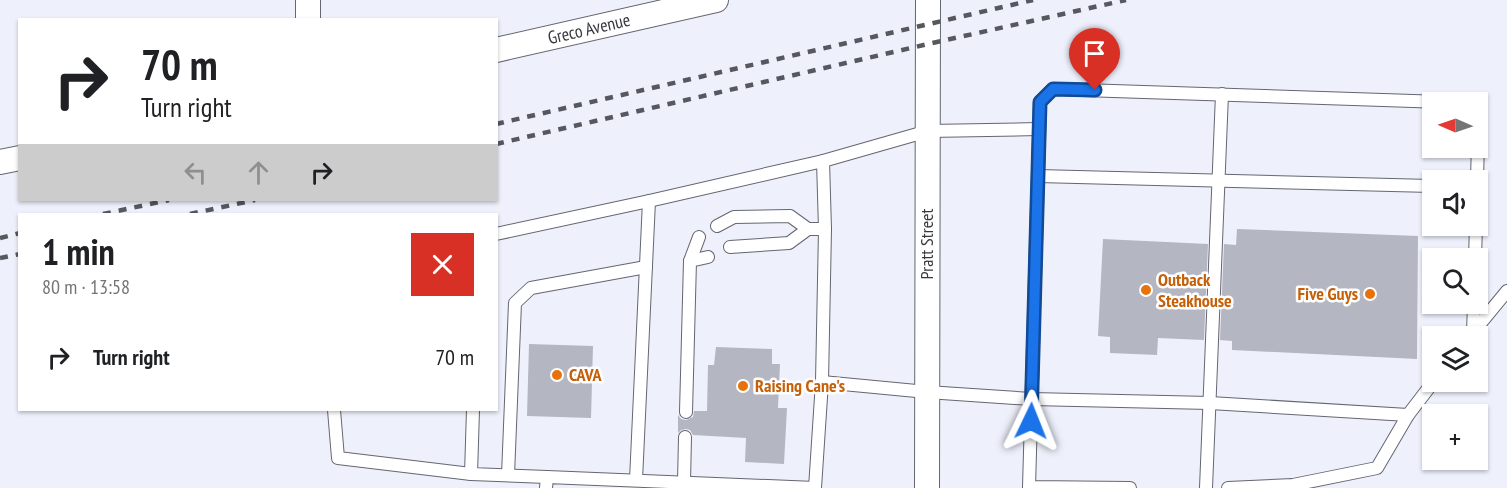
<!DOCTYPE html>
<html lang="en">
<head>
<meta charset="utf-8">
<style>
  :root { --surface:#fff; --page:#f2f2f2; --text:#202124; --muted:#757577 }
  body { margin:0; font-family:"PT Sans Narrow",sans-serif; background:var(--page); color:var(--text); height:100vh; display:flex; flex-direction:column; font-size:22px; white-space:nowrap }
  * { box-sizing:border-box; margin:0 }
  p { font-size:20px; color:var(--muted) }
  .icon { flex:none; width:33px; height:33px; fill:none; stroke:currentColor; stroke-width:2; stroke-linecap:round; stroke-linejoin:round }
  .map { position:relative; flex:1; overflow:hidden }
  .details { position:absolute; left:18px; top:213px; width:480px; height:198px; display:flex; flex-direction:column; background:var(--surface); border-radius:0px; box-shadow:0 2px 4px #0004 }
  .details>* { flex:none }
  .guide { position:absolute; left:18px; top:18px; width:480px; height:183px; border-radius:0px; box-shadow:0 2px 4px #0004; background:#fff; color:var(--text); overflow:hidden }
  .needle { width:39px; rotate:272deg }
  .fabs { position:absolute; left:1422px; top:92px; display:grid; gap:12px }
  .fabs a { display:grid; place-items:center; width:66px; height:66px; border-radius:0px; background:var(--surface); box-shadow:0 2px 4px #0004; font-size:30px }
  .pin { position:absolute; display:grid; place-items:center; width:51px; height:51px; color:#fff; margin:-62px -26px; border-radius:50% 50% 50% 0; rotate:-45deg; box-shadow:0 0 6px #0007 }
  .pin .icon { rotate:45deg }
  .me { position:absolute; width:66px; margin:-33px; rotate:2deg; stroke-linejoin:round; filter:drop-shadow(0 0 4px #0008) }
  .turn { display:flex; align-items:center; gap:21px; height:126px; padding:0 24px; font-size:27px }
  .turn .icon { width:78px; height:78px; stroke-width:2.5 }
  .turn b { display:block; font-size:42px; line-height:51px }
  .lanes { display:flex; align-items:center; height:57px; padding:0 24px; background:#0003; justify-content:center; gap:30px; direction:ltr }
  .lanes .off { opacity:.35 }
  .round { display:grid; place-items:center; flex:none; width:63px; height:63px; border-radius:0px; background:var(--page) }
  .headline { display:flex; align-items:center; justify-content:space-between; height:102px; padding:0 24px }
  h1 { font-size:36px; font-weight:700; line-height:45px }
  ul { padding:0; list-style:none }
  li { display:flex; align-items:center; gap:18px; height:84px; padding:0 24px }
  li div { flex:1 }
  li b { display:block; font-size:22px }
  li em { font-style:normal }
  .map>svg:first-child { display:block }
  .building { fill:#b4b7c2 }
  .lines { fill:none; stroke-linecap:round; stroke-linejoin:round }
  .lane-casing { stroke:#646670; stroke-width:14 }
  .street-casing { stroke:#646670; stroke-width:26 }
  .lane { stroke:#fff; stroke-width:12 }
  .street { stroke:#fff; stroke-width:24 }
  .rail { stroke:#57585e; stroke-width:4.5; stroke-dasharray:8 8; stroke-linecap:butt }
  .route-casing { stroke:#114b97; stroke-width:15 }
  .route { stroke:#1a73e8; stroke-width:10 }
  .food-dot { fill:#e8710a; stroke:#fefefe; stroke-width:2 }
  .labels { text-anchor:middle; stroke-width:5; stroke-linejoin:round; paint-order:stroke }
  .street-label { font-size:18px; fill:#37383d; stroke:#fefefe }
  .food-label { font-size:18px; font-weight:bold; fill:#c56008; stroke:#fefefe; text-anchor:start }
</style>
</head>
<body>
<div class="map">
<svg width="1507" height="488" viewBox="0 0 1507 488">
  <rect width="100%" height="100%" fill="#eef0fc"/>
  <g class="building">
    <path d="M 1237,229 L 1418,236 L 1417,359 L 1232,350 L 1232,341 L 1220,340 L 1224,244 L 1236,245 Z"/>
    <path d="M 1103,239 L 1208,244 L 1204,340 L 1158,338 L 1157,355 L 1110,353 L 1110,337 L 1098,336 Z"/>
    <path d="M 529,344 L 593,346 L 591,418 L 527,416 Z"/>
    <path d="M 716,347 L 772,349 L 772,364 L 780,364 L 778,408 L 787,408 L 784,464 L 745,462 L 746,438 L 693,435 L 690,430 L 686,429 L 681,430 L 678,433 L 678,415 L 681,419 L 686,420 L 693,417 L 694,411 L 707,411 L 708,365 L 714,365 Z"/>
  </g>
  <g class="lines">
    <g class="lane-casing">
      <g id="lane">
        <path d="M 1038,176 L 1432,186"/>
        <path d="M 1477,180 L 1479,103 L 1478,103"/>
        <path d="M 717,226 L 734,217 L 790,216 L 808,229"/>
        <path d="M 496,234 L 649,201 L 823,161"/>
        <path d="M 730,247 L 789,243 L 808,229 L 825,229"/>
        <path d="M 1475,258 L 1476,225"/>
        <path d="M 690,261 L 708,257"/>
        <path d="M 1473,333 L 1474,303"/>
        <path d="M 1470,336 L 1507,291"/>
        <path d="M 822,382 L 825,229 L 823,161 L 928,131 L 1039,129"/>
        <path d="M 334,410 L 338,458 L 471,474"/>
        <path d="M 473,410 L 471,474 L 547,477"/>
        <path d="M 686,412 L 690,261 L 699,237"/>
        <path d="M 508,475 L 515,303 L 531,288 L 646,267"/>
        <path d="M 636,480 L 649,201"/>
        <path d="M 684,482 L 685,437"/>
        <path d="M 546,488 L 547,477 L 815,488 L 822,382 L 927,392 L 1031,399 L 1210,403 L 1408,415"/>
        <path d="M 1130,488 L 1029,487 L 1040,102 L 1053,89 L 1443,102"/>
        <path d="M 1206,488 L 1222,94"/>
        <path d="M 1228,488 L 1293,485 L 1377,468 L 1408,415 L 1434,381"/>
      </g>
    </g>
    <g class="street-casing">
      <g id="street">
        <path d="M 308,0 L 308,20"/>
        <path d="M 496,50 L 716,0"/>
        <path d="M 0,162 L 20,158"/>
        <path d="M 927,488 L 928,0"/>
      </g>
    </g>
    <use href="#lane" class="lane"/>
    <use href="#street" class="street"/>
    <g class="rail">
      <path d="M 496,124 L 1033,0"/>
      <path d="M 496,144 L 928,44 L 1126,0"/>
      <path d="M 103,214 L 169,200"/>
      <path d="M 190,214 L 255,200"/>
      <path d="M 0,238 L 20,233"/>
      <path d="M 0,258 L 20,254"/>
    </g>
  </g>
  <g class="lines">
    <g class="route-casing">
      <path id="route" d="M 1031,421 L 1040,102 L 1053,89 L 1095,90"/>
    </g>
    <use href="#route" class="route"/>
  </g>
  <g class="food-dot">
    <circle cx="1146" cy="290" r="6"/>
    <circle cx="1370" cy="294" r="6"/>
    <circle cx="557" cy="375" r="6"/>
    <circle cx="743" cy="386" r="6"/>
  </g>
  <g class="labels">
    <g class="street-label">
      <text transform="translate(589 29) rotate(-13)" y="6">Greco Avenue</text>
      <text transform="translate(927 244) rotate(-90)" y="6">Pratt Street</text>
    </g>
    <g class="food-label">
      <text x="1158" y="286">Outback<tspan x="1158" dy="21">Steakhouse</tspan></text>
      <text x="1358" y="300" text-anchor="end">Five Guys</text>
      <text x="569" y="381">CAVA</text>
      <text x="755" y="392">Raising Cane's</text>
    </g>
  </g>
</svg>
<div class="fabs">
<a><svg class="needle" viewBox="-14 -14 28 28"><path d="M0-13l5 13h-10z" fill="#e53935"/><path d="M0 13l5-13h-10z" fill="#757577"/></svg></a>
<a><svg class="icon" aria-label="sound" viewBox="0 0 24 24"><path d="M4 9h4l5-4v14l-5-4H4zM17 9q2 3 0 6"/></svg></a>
<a><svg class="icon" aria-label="search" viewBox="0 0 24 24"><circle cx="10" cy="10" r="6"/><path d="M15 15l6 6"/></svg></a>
<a><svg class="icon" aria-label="layers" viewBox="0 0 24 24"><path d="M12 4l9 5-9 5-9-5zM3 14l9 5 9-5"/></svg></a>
<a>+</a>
</div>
<div class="pin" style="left:1095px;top:90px;background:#d93025"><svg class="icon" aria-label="arrive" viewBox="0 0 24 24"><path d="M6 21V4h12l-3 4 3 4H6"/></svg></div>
<svg class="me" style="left:1031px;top:421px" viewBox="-20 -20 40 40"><path d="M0-17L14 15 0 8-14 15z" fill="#1a73e8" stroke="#fff" stroke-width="4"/></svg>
<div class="guide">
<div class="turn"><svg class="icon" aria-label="right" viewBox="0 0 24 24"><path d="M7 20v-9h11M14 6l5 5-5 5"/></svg><div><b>70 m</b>Turn right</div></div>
<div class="lanes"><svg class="icon off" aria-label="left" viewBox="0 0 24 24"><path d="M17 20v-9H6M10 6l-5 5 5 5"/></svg><svg class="icon off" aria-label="ahead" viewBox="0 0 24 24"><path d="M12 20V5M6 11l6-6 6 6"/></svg><svg class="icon" aria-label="right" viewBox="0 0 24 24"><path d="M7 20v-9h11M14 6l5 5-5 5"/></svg></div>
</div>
<section class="details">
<div class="headline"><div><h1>1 min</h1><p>80 m · 13:58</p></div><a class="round" style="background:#d93025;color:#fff"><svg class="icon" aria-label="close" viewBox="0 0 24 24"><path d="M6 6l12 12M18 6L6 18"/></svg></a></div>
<ul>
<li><svg class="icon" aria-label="right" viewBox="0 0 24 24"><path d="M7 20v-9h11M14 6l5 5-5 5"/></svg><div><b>Turn right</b></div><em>70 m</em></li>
</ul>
</section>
</div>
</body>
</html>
